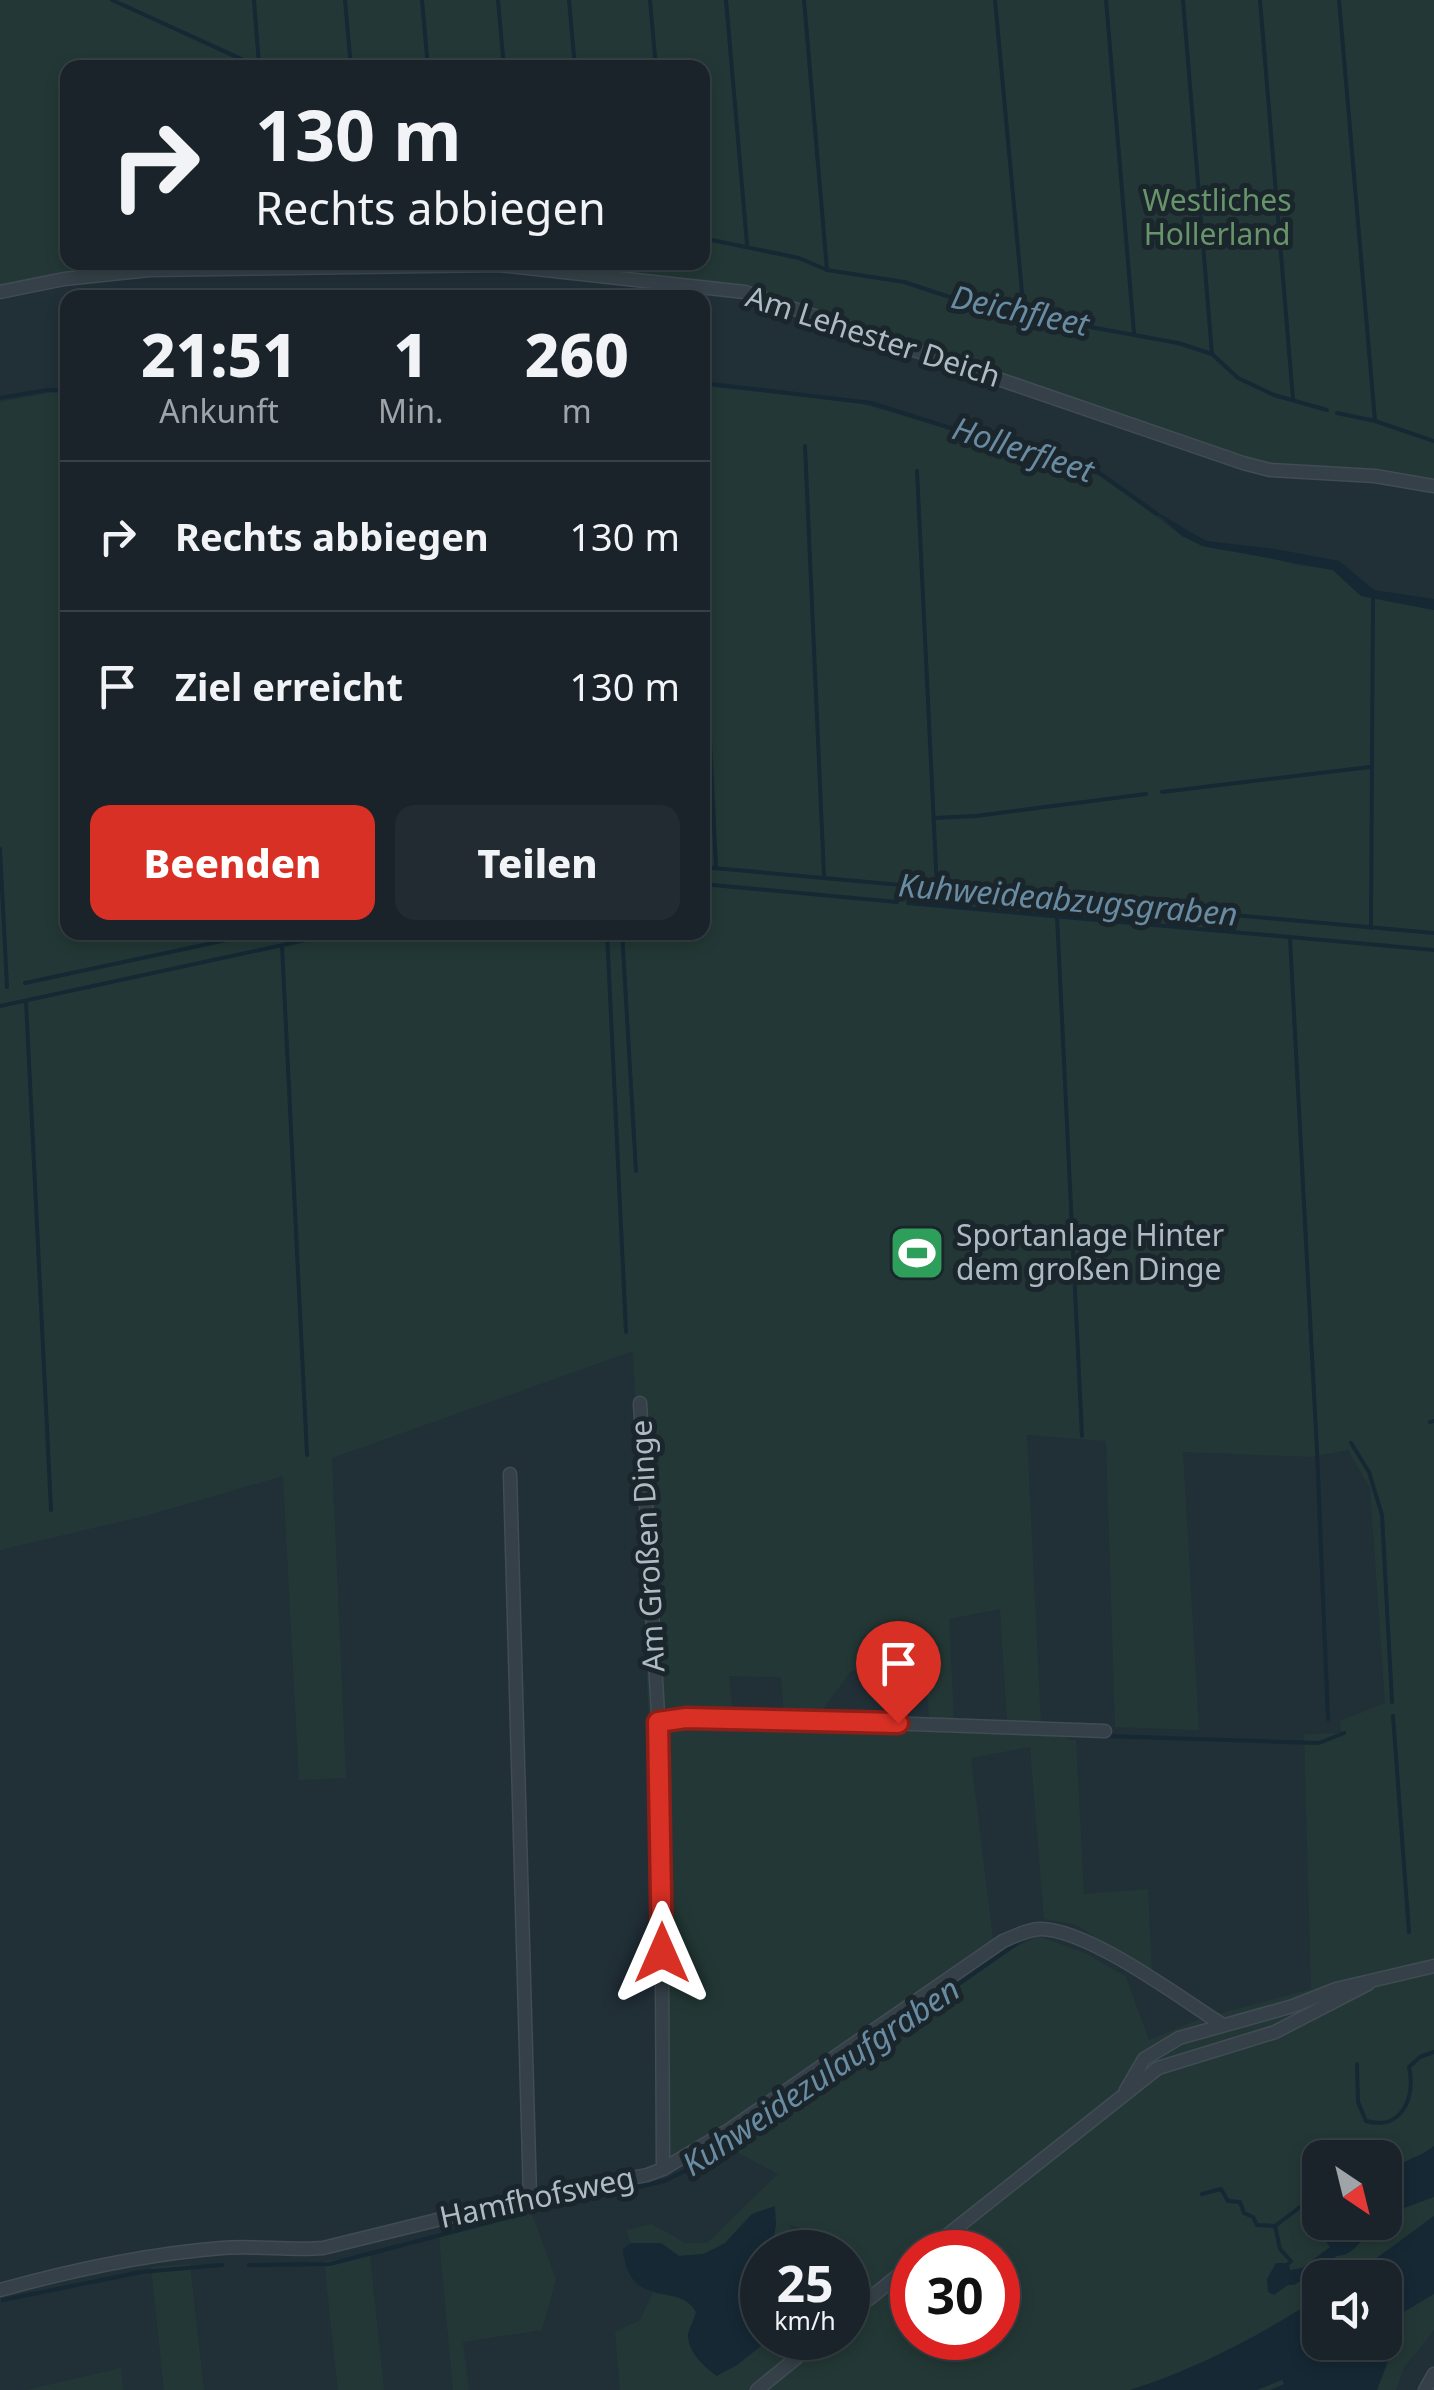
<!DOCTYPE html>
<html lang="de">
<head>
<meta charset="utf-8">
<style>
  :root { --surface:#192329; --page:#222b31; --text:#f1f3f6; --muted:#9fa4a8; --line:#374046; --accent:#d93025 }
  body { margin:0; font-family:"Noto Sans",sans-serif; background:var(--page); color:var(--text); height:100vh; display:flex; flex-direction:column; font-size:38px; white-space:nowrap }
  * { box-sizing:border-box; margin:0 }
  p { font-size:32px; color:var(--muted) }
  .icon { flex:none; width:55px; height:55px; fill:none; stroke:currentColor; stroke-width:2; stroke-linecap:round; stroke-linejoin:round }
  .map { position:relative; flex:1; overflow:hidden }
  .panel { position:absolute; left:60px; top:290px; width:650px; height:650px; display:flex; flex-direction:column; background:var(--surface); border-radius:20px; box-shadow:0 5px 15px #0003,0 0 0 2px var(--line) }
  .panel>* { flex:none }
  .hud { position:absolute; left:60px; top:60px; width:650px; height:210px; border-radius:20px; box-shadow:0 5px 15px #0003,0 0 0 2px var(--line); background:#192329; color:var(--text); overflow:hidden }
  .needle { width:65px; rotate:145deg }
  .tools { position:absolute; left:1302px; top:2140px; display:grid; gap:20px }
  .tools a { display:grid; place-items:center; width:100px; height:100px; border-radius:20px; background:var(--surface); box-shadow:0 5px 15px #0003,0 0 0 2px var(--line); font-size:50px }
  .speed { position:absolute; left:740px; top:2230px; display:flex; gap:20px; font-size:50px; font-weight:700; text-align:center }
  .speed>* { display:grid; place-content:center; width:130px; height:130px; border-radius:50%; background:var(--surface); box-shadow:0 5px 15px #0003,0 0 0 2px var(--line); line-height:1 }
  .speed small { font-size:25px; font-weight:400 }
  .speed .limit { border:15px solid #d22; background:#fff; color:#111 }
  .pin { position:absolute; display:grid; place-items:center; width:85px; height:85px; color:#fff; margin:-102px -42px; border-radius:50% 50% 50% 0; rotate:-45deg; box-shadow:0 0 10px #0007 }
  .pin .icon { rotate:45deg }
  .me { position:absolute; width:110px; margin:-55px; rotate:0deg; stroke-linejoin:round; filter:drop-shadow(0 0 8px #0008) }
  .turn { display:flex; align-items:center; gap:35px; height:210px; padding:0 30px; font-size:45px }
  .turn .icon { width:130px; height:130px; stroke-width:2.5 }
  .turn b { display:block; font-size:70px; line-height:85px }
  .eta { display:flex; justify-content:space-evenly; align-items:center; height:170px; text-align:center }
  .eta b { font-size:60px; font-weight:800; line-height:70px }
  .button { display:flex; gap:20px; margin-top:auto; padding:20px 30px }
  .button a { flex:1; height:115px; border-radius:20px; background:var(--accent); color:#fff; font-size:40px; font-weight:800; line-height:115px; text-align:center }
  .button a+a { background:var(--page); color:var(--text) }
  ul { padding:0; list-style:none }
  li { display:flex; align-items:center; gap:30px; height:150px; padding:0 30px; border-top:2px solid var(--line) }
  li div { flex:1 }
  li b { display:block; font-size:38px }
  li em { font-style:normal }
  .map>svg:first-child { display:block }
  .green { fill:#233836; fill-rule:evenodd }
  .water { fill:#152834 }
  .lines { fill:none; stroke-linecap:round; stroke-linejoin:round }
  .stream { stroke:#152834; stroke-width:4 }
  .street-casing { stroke:#414c54; stroke-width:15 }
  .street { stroke:#354048; stroke-width:12 }
  .route-casing { stroke:#8d1f18; stroke-width:25 }
  .route { stroke:#d93025; stroke-width:18 }
  .labels { text-anchor:middle; stroke-width:10; stroke-linejoin:round; paint-order:stroke }
  .park-label { font-size:30px; fill:#679469; stroke:#1a252c }
  .street-label { font-size:30px; fill:#afbbc4; stroke:#1a252c }
  .poi-label { font-size:30px; fill:#afbbc4; stroke:#1a252c; text-anchor:start }
  .water-label { font-size:32px; font-style:italic; fill:#698ca2; stroke:#1a252c }
</style>
</head>
<body>
<div class="map">
<svg width="1434" height="2390" viewBox="0 0 1434 2390">
  <rect width="100%" height="100%" fill="#212f37"/>
  <g class="green">
    <path d="M 0,0 L 1434,0 L 1434,483 L 1286,467 L 1240,457 L 748,288 L 493,263 L 702,262 L 702,68 L 68,68 L 68,262 L 138,263 L 0,285 Z"/>
    <path d="M 703,386 L 855,402 L 1060,460 L 1104,478 L 1182,536 L 1210,548 L 1264,555 L 1296,565 L 1333,570 L 1361,596 L 1434,610 L 1434,2216 L 1351,2277 L 1320,2278 L 1320,2297 C 1259,2336 1199,2368 1130,2390 L 620,2390 L 615,2332 L 640,2320 L 653,2293 C 671,2297 687,2295 696,2312 L 688,2334 L 737,2365 L 771,2338 L 848,2338 L 848,2252 C 838,2245 802,2226 789,2225 L 799,2243 L 790,2252 L 772,2252 L 752,2214 L 725,2243 L 704,2254 L 679,2256 L 661,2243 L 631,2243 L 626,2230 L 652,2224 L 685,2243 L 707,2243 L 778,2174 L 723,2145 L 1013,1948 L 1039,1936 L 1089,1955 L 1126,1977 L 1149,2040 L 1200,2019 L 1311,1989 L 1304,1734 L 1341,1733 L 1340,1721 L 1385,1703 L 1370,1488 L 1348,1450 L 1312,1457 L 1183,1452 L 1199,1730 L 1115,1727 L 1106,1441 L 1027,1435 L 1041,1725 L 1007,1722 L 1000,1609 L 949,1619 L 954,1720 L 929,1719 L 925,1665 L 851,1671 L 818,1716 L 784,1716 L 781,1677 L 729,1676 L 734,1727 L 1067,1734 L 1068,1739 L 1076,1740 L 1084,1894 L 1148,1889 L 1152,1975 L 1077,1925 L 1044,1919 L 1030,1747 L 971,1758 L 993,1940 L 722,2127 L 660,2162 L 649,1729 L 633,1351 L 332,1458 L 346,1778 L 299,1780 L 283,1476 L 149,1515 L 0,1550 L 0,402 L 49,393 L 67,393 L 68,932 L 702,932 ZM 1320,2158 L 1385,2158 L 1385,2222 L 1320,2222 ZM 912,2252 L 998,2252 L 998,2338 L 912,2338 Z"/>
    <path d="M 530,2209 L 556,2279 L 542,2330 L 463,2342 L 469,2390 L 453,2390 L 439,2237 Z"/>
    <path d="M 1434,2250 L 1434,2330 L 1404,2368 L 1396,2390 L 1203,2390 L 1320,2342 L 1385,2342 L 1385,2284 Z"/>
    <path d="M 370,2255 L 384,2390 L 338,2390 L 324,2261 Z"/>
    <path d="M 190,2264 L 204,2390 L 164,2390 L 151,2267 Z"/>
    <path d="M 121,2368 L 123,2390 L 26,2390 Z"/>
  </g>
  <g class="water">
    <path d="M 1153,510 L 1206,541 L 1275,549 L 1339,561 L 1374,590 L 1434,599 L 1434,610 L 1361,596 L 1333,570 L 1202,546 L 1182,536 Z"/>
    <path d="M 1434,2146 L 1434,2197 L 1385,2215 L 1385,2175 C 1400,2160 1418,2159 1434,2146 Z"/>
    <path d="M 775,2206 L 776,2224 L 772,2252 L 762,2252 L 762,2338 L 771,2338 L 737,2365 L 717,2376 C 704,2367 689,2353 688,2336 C 688,2329 695,2320 696,2312 C 679,2280 629,2312 623,2249 L 631,2243 L 661,2243 L 679,2256 L 704,2254 L 725,2243 L 752,2214 Z"/>
    <path d="M 1434,2216 L 1434,2294 L 1392,2319 L 1393,2348 L 1377,2390 L 1270,2390 L 1284,2384 L 1282,2380 L 1257,2390 L 1130,2390 C 1199,2368 1259,2336 1320,2297 L 1320,2342 L 1385,2342 L 1385,2278 L 1351,2277 Z"/>
    <path d="M 1350,2223 L 1377,2223 C 1364,2234 1356,2256 1336,2256 L 1331,2264 L 1294,2285 L 1288,2285 L 1274,2295 L 1268,2292 L 1267,2279 L 1276,2263 L 1289,2263 L 1290,2270 L 1302,2268 L 1330,2247 L 1320,2233 L 1329,2226 L 1344,2228 Z"/>
  </g>
  <g class="lines">
    <g class="stream">
      <path d="M 112,0 L 261,68"/>
      <path d="M 254,0 L 259,65"/>
      <path d="M 345,0 L 351,68"/>
      <path d="M 422,0 L 428,68"/>
      <path d="M 498,0 L 504,68"/>
      <path d="M 569,0 L 575,68"/>
      <path d="M 650,0 L 656,68"/>
      <path d="M 726,0 L 747,244"/>
      <path d="M 804,0 L 827,270"/>
      <path d="M 995,0 L 1024,314"/>
      <path d="M 1106,0 L 1134,333"/>
      <path d="M 1183,0 L 1212,354"/>
      <path d="M 1260,0 L 1293,399"/>
      <path d="M 1339,0 L 1375,421"/>
      <path d="M 702,238 L 799,258 L 827,270 L 904,282 L 980,307 L 1178,343 L 1212,354 L 1238,378 L 1274,395 L 1327,410"/>
      <path d="M 702,383 L 871,403 L 1026,452 L 1088,465 L 1157,514"/>
      <path d="M 0,398 L 47,390 L 68,390"/>
      <path d="M 1337,413 L 1375,421 L 1434,441"/>
      <path d="M 805,446 L 824,876"/>
      <path d="M 917,471 L 937,889"/>
      <path d="M 702,571 L 716,868"/>
      <path d="M 1162,792 L 1370,767"/>
      <path d="M 934,818 L 976,816 L 1146,794"/>
      <path d="M 0,849 L 7,987"/>
      <path d="M 702,867 L 1434,933"/>
      <path d="M 702,884 L 897,902"/>
      <path d="M 908,903 L 1434,950"/>
      <path d="M 1057,916 L 1082,1436"/>
      <path d="M 1371,928 L 1373,595"/>
      <path d="M 607,932 L 626,1332"/>
      <path d="M 622,932 L 636,1171"/>
      <path d="M 1290,938 L 1317,1451 L 1328,1719"/>
      <path d="M 282,946 L 307,1455"/>
      <path d="M 25,983 L 264,932"/>
      <path d="M 26,1001 L 51,1510"/>
      <path d="M 0,1006 L 343,932"/>
      <path d="M 1430,1422 L 1434,1421"/>
      <path d="M 1351,1443 L 1369,1472 L 1382,1515 L 1392,1702"/>
      <path d="M 1393,1716 L 1409,1932"/>
      <path d="M 1107,1736 L 1319,1743 L 1344,1733"/>
      <path d="M 1357,2064 L 1358,2102 L 1366,2121 C 1402,2131 1416,2097 1409,2067 L 1420,2057 L 1434,2052"/>
      <path d="M 1202,2194 L 1221,2189 L 1228,2201 L 1240,2202 L 1244,2213 L 1253,2217 L 1257,2225 L 1275,2226 L 1280,2249 L 1291,2261 L 1289,2263"/>
      <path d="M 546,2208 L 664,2181 L 706,2161 L 1023,1939"/>
      <path d="M 1275,2226 L 1320,2192"/>
      <path d="M 249,2265 L 330,2264 L 525,2213"/>
      <path d="M 3,2300 L 141,2272 L 222,2265"/>
    </g>
    <g class="street-casing">
      <g id="street">
        <path d="M 0,292 L 64,279 L 149,270 L 499,265 L 745,292 L 1243,463 L 1270,470 L 1375,476 L 1434,486"/>
        <path d="M 640,1403 L 661,1766 L 663,2169"/>
        <path d="M 510,1474 L 530,2197"/>
        <path d="M 658,1722 L 687,1718 L 801,1720 L 1105,1731"/>
        <path d="M 1126,2090 L 1144,2059 L 1179,2038 L 1293,2006 L 1336,1989 L 1434,1966"/>
        <path d="M 926,2252 L 1158,2068 L 1275,2032 L 1368,1984"/>
        <path d="M 0,2290 C 72,2270 147,2254 222,2248 C 255,2245 289,2251 323,2248 L 530,2197 L 647,2175 L 663,2169 L 729,2130 L 1003,1941 C 1015,1936 1029,1929 1041,1929 C 1090,1930 1180,1998 1223,2025"/>
        <path d="M 848,2316 L 912,2264"/>
        <path d="M 757,2390 L 821,2338"/>
        <path d="M 1425,2390 L 1434,2374"/>
      </g>
    </g>
    <use href="#street" class="street"/>
  </g>
  <g class="lines">
    <g class="route-casing">
      <path id="route" d="M 662,1953 L 658,1722 L 686,1718 L 898,1723"/>
    </g>
    <use href="#route" class="route"/>
  </g>
  <defs>
    <g id="stadium-square" transform="scale(2.875)"><rect x="-9" y="-9" width="18" height="18" rx="4" fill="#2e9e5b" stroke="#1a252c"/><path d="M0-5a6.5 5 0 1 0 0 10a6.5 5 0 1 0 0-10ZM-3.5-1.8h7v3.6h-7Z" fill="#fff"/></g>
  </defs>
  <g fill-rule="evenodd">
    <use href="#stadium-square" x="917" y="1253"/>
  </g>
  <g class="labels">
    <g class="park-label">
      <text x="1217" y="211">Westliches<tspan x="1217" dy="34">Hollerland</tspan></text>
    </g>
    <g class="street-label">
      <text transform="translate(873 337) rotate(18)" y="10">Am Lehester Deich</text>
      <text transform="translate(648 1546) rotate(-93)" y="10">Am Großen Dinge</text>
      <text transform="translate(537 2198) rotate(-12)" y="10">Hamfhofsweg</text>
    </g>
    <g class="poi-label">
      <text x="956" y="1246">Sportanlage Hinter<tspan x="956" dy="34">dem großen Dinge</tspan></text>
    </g>
    <g class="water-label">
      <text transform="translate(1020 311) rotate(12)" y="11">Deichfleet</text>
      <text transform="translate(1023 450) rotate(18)" y="11">Hollerfleet</text>
      <text transform="translate(1068 900) rotate(5)" y="11">Kuhweideabzugsgraben</text>
      <text transform="translate(821 2077) rotate(-34)" y="11">Kuhweidezulaufgraben</text>
    </g>
  </g>
</svg>
<div class="tools">
<a><svg class="needle" viewBox="-14 -14 28 28"><path d="M0-13l5 13h-10z" fill="#e53935"/><path d="M0 13l5-13h-10z" fill="#9fa4a8"/></svg></a>
<a><svg class="icon" aria-label="sound" viewBox="0 0 24 24"><path d="M4 9h4l5-4v14l-5-4H4zM17 9q2 3 0 6"/></svg></a>
</div>
<div class="speed"><div>25<small>km/h</small></div><div class="limit">30</div></div>
<div class="pin" style="left:898px;top:1723px;background:#d93025"><svg class="icon" aria-label="arrive" viewBox="0 0 24 24"><path d="M6 21V4h12l-3 4 3 4H6"/></svg></div>
<svg class="me" style="left:662px;top:1953px" viewBox="-20 -20 40 40"><path d="M0-17L14 15 0 8-14 15z" fill="#d93025" stroke="#fff" stroke-width="4"/></svg>
<div class="hud">
<div class="turn"><svg class="icon" aria-label="right" viewBox="0 0 24 24"><path d="M7 20v-9h11M14 6l5 5-5 5"/></svg><div><b>130 m</b>Rechts abbiegen</div></div>
</div>
<section class="panel">
<div class="eta">
<div><b>21:51</b><p>Ankunft</p></div>
<div><b>1</b><p>Min.</p></div>
<div><b>260</b><p>m</p></div>
</div>
<ul>
<li><svg class="icon" aria-label="right" viewBox="0 0 24 24"><path d="M7 20v-9h11M14 6l5 5-5 5"/></svg><div><b>Rechts abbiegen</b></div><em>130 m</em></li>
<li><svg class="icon" aria-label="arrive" viewBox="0 0 24 24"><path d="M6 21V4h12l-3 4 3 4H6"/></svg><div><b>Ziel erreicht</b></div><em>130 m</em></li>
</ul>
<div class="button"><a>Beenden</a><a>Teilen</a></div>
</section>
</div>
</body>
</html>
